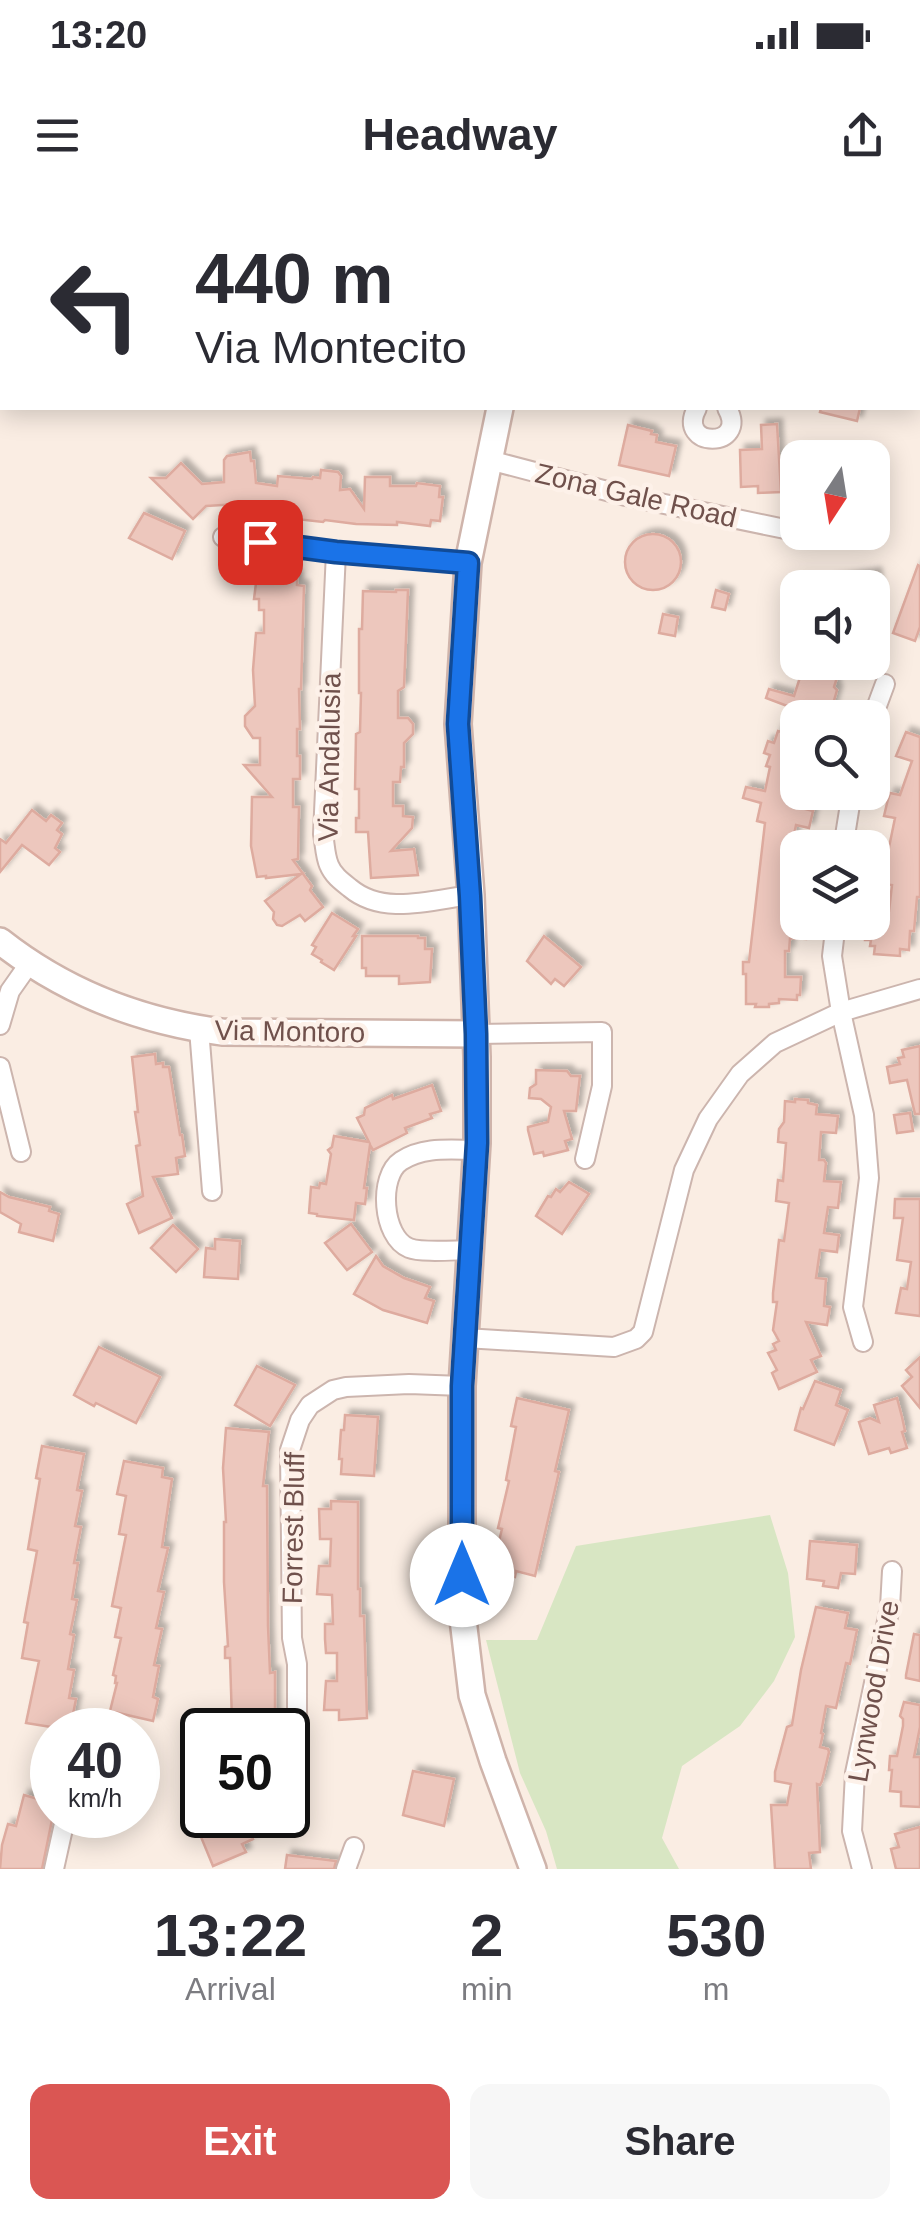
<!DOCTYPE html>
<html lang="en">
<head>
<meta charset="utf-8">
<style>
  :root { --surface:#fff; --page:#f7f7f7; --text:#2b2b33; --muted:#7c7c81; --accent:#da5653 }
  body { margin:0; font-family:Helvetica,sans-serif; background:var(--page); color:var(--text); height:100vh; display:flex; flex-direction:column; font-size:38px; white-space:nowrap }
  * { box-sizing:border-box; margin:0 }
  p { font-size:32px; color:var(--muted) }
  .icon { flex:none; width:55px; height:55px; fill:none; stroke:currentColor; stroke-width:2; stroke-linecap:round; stroke-linejoin:round }
  .map { position:relative; height:1669px; overflow:hidden }
  .side { display:flex; flex-direction:column; background:var(--surface); flex:1 }
  .side>* { flex:none }
  .hud { position:absolute; left:0px; top:0px; width:920px; height:210px; box-shadow:0 5px 25px #0003; background:#fff; color:var(--text); overflow:hidden }
  .needle { width:65px; rotate:192deg }
  .tools { position:absolute; left:780px; top:240px; display:grid; gap:20px }
  .tools a { display:grid; place-items:center; width:110px; height:110px; border-radius:20px; background:var(--surface); box-shadow:0 5px 25px #0003; font-size:50px }
  .speed { position:absolute; left:30px; top:1508px; display:flex; gap:20px; font-size:50px; font-weight:700; text-align:center }
  .speed>* { display:grid; place-content:center; width:130px; height:130px; border-radius:50%; background:var(--surface); box-shadow:0 5px 25px #0003; line-height:1 }
  .speed small { font-size:25px; font-weight:400 }
  .speed .limit { border:5px solid #111; border-radius:15px; background:#fff; color:#111 }
  .pin { position:absolute; display:grid; place-items:center; width:85px; height:85px; color:#fff; margin:-42px; border-radius:20px; box-shadow:0 5px 15px #0006 }
  .me { position:absolute; width:110px; margin:-55px; rotate:0deg; stroke-linejoin:round; filter:drop-shadow(0 0 8px #0008) }
  .turn { display:flex; align-items:center; gap:35px; height:210px; padding:0 30px; font-size:45px }
  .turn .icon { width:130px; height:130px; stroke-width:2.5 }
  .turn b { display:block; font-size:70px; line-height:85px }
  .eta { display:flex; justify-content:space-evenly; align-items:center; height:170px; text-align:center }
  .eta b { font-size:60px; font-weight:600; line-height:70px }
  .primary-button { display:flex; gap:20px; margin-top:auto; padding:20px 30px }
  .primary-button a { flex:1; height:115px; border-radius:20px; background:var(--accent); color:#fff; font-size:40px; font-weight:600; line-height:115px; text-align:center }
  .primary-button a+a { background:var(--page); color:var(--text) }
  .status { display:flex; justify-content:space-between; align-items:center; height:70px; padding:0 50px; background:var(--surface); direction:ltr }
  .status svg { height:28px; fill:currentColor }
  header { display:flex; justify-content:space-between; align-items:center; height:130px; padding:0 30px; background:var(--surface); font-size:45px; font-weight:600 }
  .map>svg:first-child { display:block }
  .green { fill:#d8e6c3 }
  .building { fill:#edc7bd; stroke:#deab9f; stroke-width:2.5; filter:url(#shadow) }
  .lines { fill:none; stroke-linecap:round; stroke-linejoin:round }
  .street-casing { stroke:#ccb5ae; stroke-width:22 }
  .secondary-casing { stroke:#cfb4ab; stroke-width:30 }
  .street { stroke:#fff; stroke-width:18 }
  .secondary { stroke:#fff; stroke-width:25 }
  .route-casing { stroke:#114b97; stroke-width:25 }
  .route { stroke:#1a73e8; stroke-width:18 }
  .labels { text-anchor:middle; stroke-width:9; stroke-linejoin:round; paint-order:stroke }
  .street-label { font-size:28px; fill:#70514c; stroke:#fdf1e9 }
</style>
</head>
<body>
<div class="status"><b>13:20</b><svg viewBox="0 0 49 12"><path d="M0 12V9h3v3zM5 12V6h3v6zM10 12V3h3v9zM15 12V0h3v12zM26 1h20v11H26zM47 4h2v5h-2z"/></svg></div>
<header><svg class="icon" aria-label="menu" viewBox="0 0 24 24"><path d="M4 6h16M4 12h16M4 18h16"/></svg>Headway<svg class="icon" aria-label="share" viewBox="0 0 24 24"><path d="M12 15V3M7 8l5-5 5 5M5 13v7h14v-7"/></svg></header>
<div class="map">
<svg width="920" height="1669" viewBox="0 0 920 1669">
  <defs>
    <filter id="shadow"><feDropShadow dx="5" dy="-5" stdDeviation="2.5" flood-color="#0004"/></filter>
  </defs>
  <rect width="100%" height="100%" fill="#faede3"/>
  <path class="green" d="M 770,1315 L 788,1373 L 795,1437 L 774,1481 L 740,1526 L 682,1566 L 662,1638 L 679,1669 L 557,1669 L 546,1631 L 520,1573 L 486,1440 L 537,1440 L 576,1346 Z"/>
  <g class="building">
    <path d="M 821,208 L 860,208 L 857,221 L 820,212 Z"/>
    <path d="M 777,224 L 781,292 L 758,293 L 758,286 L 741,287 L 740,250 L 762,249 L 761,225 Z"/>
    <path d="M 628,225 L 652,231 L 651,234 L 657,235 L 656,242 L 676,246 L 669,276 L 619,265 Z"/>
    <path d="M 250,252 L 251,261 L 254,261 L 256,283 L 277,286 L 278,276 L 312,279 L 313,277 L 320,278 L 321,270 L 338,272 L 341,276 L 340,290 L 350,289 L 364,309 L 365,277 L 390,277 L 390,286 L 416,286 L 417,283 L 440,286 L 439,297 L 443,297 L 440,321 L 431,320 L 430,326 L 397,322 L 397,325 L 356,324 L 325,320 L 323,322 L 269,316 L 270,306 L 241,307 L 239,304 L 206,306 L 193,319 L 151,278 L 166,278 L 181,263 L 202,284 L 224,282 L 224,260 L 227,256 Z"/>
    <path d="M 144,313 L 185,331 L 172,359 L 129,338 Z"/>
    <circle cx="653" cy="362" r="28"/>
    <path d="M 918,365 L 920,366 L 920,427 L 915,441 L 893,433 Z"/>
    <path d="M 876,373 L 878,388 L 832,388 L 831,380 Z"/>
    <path d="M 257,375 L 297,376 L 297,385 L 304,386 L 301,489 L 299,489 L 300,529 L 297,529 L 297,556 L 300,556 L 300,579 L 293,579 L 293,607 L 299,607 L 298,659 L 293,660 L 312,686 L 310,690 L 323,707 L 305,721 L 300,715 L 282,726 L 277,725 L 273,719 L 274,712 L 265,701 L 301,674 L 266,678 L 266,676 L 257,677 L 251,646 L 252,597 L 272,597 L 244,565 L 260,565 L 260,538 L 253,538 L 245,526 L 245,516 L 255,506 L 253,470 L 256,433 L 264,433 L 264,410 L 259,410 L 259,399 L 254,399 Z"/>
    <path d="M 396,390 L 408,390 L 404,487 L 398,491 L 398,518 L 408,518 L 413,524 L 413,534 L 404,543 L 404,567 L 401,567 L 400,582 L 393,582 L 393,606 L 403,606 L 403,616 L 413,617 L 412,628 L 391,651 L 414,649 L 418,675 L 371,678 L 368,632 L 356,632 L 356,618 L 359,618 L 359,589 L 355,589 L 356,534 L 360,532 L 361,493 L 359,493 L 359,429 L 362,429 L 363,391 L 396,392 Z"/>
    <path d="M 716,390 L 729,394 L 725,410 L 712,407 Z"/>
    <path d="M 663,414 L 678,417 L 675,436 L 659,433 Z"/>
    <path d="M 805,462 L 842,462 L 834,487 L 837,490 L 829,518 L 798,518 L 798,573 L 792,591 L 801,594 L 798,607 L 813,611 L 809,628 L 796,625 L 791,649 L 798,650 L 798,675 L 795,675 L 790,721 L 807,723 L 806,739 L 790,738 L 789,751 L 785,751 L 785,777 L 801,777 L 800,795 L 797,795 L 797,800 L 779,799 L 779,803 L 769,804 L 769,807 L 755,807 L 756,804 L 746,804 L 746,774 L 743,774 L 743,762 L 749,762 L 765,623 L 757,621 L 761,603 L 743,598 L 746,587 L 765,591 L 770,567 L 766,566 L 770,555 L 764,553 L 768,541 L 774,543 L 778,531 L 782,532 L 790,507 L 766,498 L 769,489 L 794,496 Z"/>
    <path d="M 906,532 L 920,537 L 920,697 L 917,697 L 914,731 L 910,731 L 909,750 L 900,749 L 900,756 L 874,754 L 875,746 L 870,746 L 871,740 L 865,740 L 866,723 L 875,724 L 877,711 L 889,711 L 892,685 L 872,683 L 872,667 L 885,667 L 895,618 L 884,616 L 888,599 L 890,593 L 900,595 L 912,561 L 896,556 Z"/>
    <path d="M 32,610 L 46,621 L 51,615 L 62,623 L 57,630 L 62,634 L 55,648 L 60,652 L 49,665 L 22,645 L 0,672 L 0,639 L 6,643 Z"/>
    <path d="M 332,713 L 358,729 L 353,736 L 356,736 L 334,770 L 321,762 L 322,760 L 312,754 L 316,747 L 312,745 Z"/>
    <path d="M 362,736 L 418,736 L 418,738 L 425,738 L 425,749 L 432,749 L 430,782 L 399,784 L 399,776 L 366,776 L 366,768 L 362,768 Z"/>
    <path d="M 544,736 L 581,767 L 564,786 L 555,779 L 551,784 L 527,761 Z"/>
    <path d="M 920,846 L 920,914 L 915,914 L 907,880 L 890,883 L 887,867 L 900,864 L 898,858 L 904,857 L 902,850 Z"/>
    <path d="M 155,854 L 156,864 L 163,863 L 163,867 L 169,867 L 180,935 L 182,935 L 185,956 L 176,958 L 178,974 L 153,977 L 172,1018 L 139,1033 L 127,1004 L 143,996 L 136,946 L 140,945 L 135,912 L 138,912 L 132,857 Z"/>
    <path d="M 536,870 L 567,871 L 571,876 L 580,876 L 576,911 L 564,911 L 572,939 L 565,941 L 568,950 L 544,956 L 543,952 L 534,954 L 528,930 L 528,927 L 548,922 L 551,907 L 541,899 L 529,898 L 530,888 L 536,884 Z"/>
    <path d="M 432,885 L 441,911 L 430,914 L 432,918 L 405,928 L 407,933 L 373,950 L 370,945 L 364,988 L 367,988 L 365,1004 L 356,1003 L 354,1020 L 317,1016 L 317,1014 L 309,1013 L 311,987 L 319,988 L 320,983 L 326,984 L 331,954 L 328,950 L 332,947 L 334,936 L 369,942 L 357,918 L 364,915 L 365,908 L 392,895 L 393,899 Z"/>
    <path d="M 795,899 L 808,900 L 808,903 L 817,905 L 816,914 L 838,916 L 836,933 L 821,932 L 819,960 L 824,960 L 826,963 L 824,981 L 841,982 L 838,1008 L 828,1007 L 824,1033 L 839,1035 L 837,1052 L 820,1050 L 816,1078 L 826,1079 L 824,1106 L 830,1107 L 827,1125 L 806,1122 L 821,1156 L 811,1160 L 817,1172 L 779,1189 L 772,1173 L 777,1170 L 768,1153 L 776,1150 L 773,1144 L 779,1141 L 773,1130 L 777,1102 L 773,1102 L 773,1093 L 779,1040 L 784,1041 L 789,1003 L 776,1001 L 778,980 L 783,981 L 786,943 L 778,942 L 779,929 L 784,922 L 785,901 L 795,902 Z"/>
    <path d="M 910,913 L 913,931 L 897,933 L 894,915 Z"/>
    <path d="M 569,982 L 589,994 L 562,1034 L 536,1016 L 548,996 L 551,997 L 556,989 L 560,992 Z"/>
    <path d="M 0,992 L 9,997 L 50,1007 L 49,1011 L 59,1014 L 53,1041 L 19,1032 L 21,1024 L 0,1012 Z"/>
    <path d="M 895,999 L 920,999 L 920,1116 L 896,1113 L 901,1088 L 907,1089 L 911,1062 L 897,1060 L 903,1018 L 894,1018 Z"/>
    <path d="M 351,1024 L 372,1052 L 347,1070 L 325,1043 Z"/>
    <path d="M 173,1025 L 198,1049 L 176,1072 L 151,1048 Z"/>
    <path d="M 215,1039 L 240,1041 L 238,1079 L 204,1077 L 206,1048 L 215,1049 Z"/>
    <path d="M 376,1056 L 383,1066 L 404,1078 L 430,1087 L 425,1098 L 434,1101 L 427,1123 L 383,1110 L 354,1094 Z"/>
    <path d="M 99,1147 L 160,1177 L 136,1223 L 96,1203 L 94,1206 L 74,1195 Z"/>
    <path d="M 920,1157 L 920,1208 L 902,1186 L 912,1177 L 906,1170 Z"/>
    <path d="M 257,1166 L 295,1185 L 270,1226 L 235,1205 Z"/>
    <path d="M 815,1181 L 841,1190 L 836,1205 L 848,1210 L 834,1245 L 795,1230 L 801,1208 L 803,1209 Z"/>
    <path d="M 517,1198 L 569,1210 L 555,1271 L 559,1272 L 535,1376 L 516,1371 L 515,1377 L 497,1373 L 501,1354 L 498,1353 L 500,1345 L 498,1345 L 502,1329 L 498,1328 L 509,1281 L 506,1280 L 516,1227 L 511,1226 Z"/>
    <path d="M 897,1198 L 902,1217 L 905,1231 L 902,1232 L 907,1248 L 891,1253 L 889,1248 L 869,1254 L 859,1222 L 870,1218 L 879,1222 L 874,1205 Z"/>
    <path d="M 345,1215 L 378,1217 L 374,1276 L 341,1274 L 342,1259 L 339,1259 L 341,1230 L 344,1230 Z"/>
    <path d="M 226,1228 L 269,1232 L 263,1286 L 267,1286 L 268,1426 L 270,1473 L 275,1472 L 275,1521 L 232,1521 L 230,1458 L 225,1458 L 225,1447 L 228,1446 L 224,1382 L 224,1322 L 226,1322 L 223,1268 Z"/>
    <path d="M 42,1246 L 84,1254 L 77,1290 L 82,1291 L 75,1326 L 81,1327 L 74,1363 L 78,1363 L 72,1399 L 77,1400 L 70,1434 L 74,1435 L 68,1469 L 74,1470 L 69,1498 L 76,1499 L 70,1530 L 26,1523 L 39,1461 L 22,1458 L 28,1423 L 24,1422 L 37,1351 L 28,1349 L 40,1279 L 36,1278 Z"/>
    <path d="M 124,1261 L 163,1268 L 162,1277 L 172,1279 L 162,1347 L 168,1348 L 158,1391 L 164,1392 L 156,1428 L 162,1429 L 154,1465 L 159,1466 L 153,1497 L 158,1499 L 153,1521 L 110,1511 L 117,1483 L 115,1483 L 116,1476 L 113,1475 L 121,1438 L 115,1437 L 121,1408 L 112,1406 L 126,1335 L 119,1334 L 126,1296 L 117,1294 Z"/>
    <path d="M 331,1301 L 358,1302 L 358,1389 L 360,1389 L 360,1416 L 364,1416 L 367,1518 L 339,1520 L 339,1510 L 324,1510 L 326,1481 L 337,1481 L 337,1453 L 326,1453 L 325,1439 L 325,1424 L 333,1424 L 332,1395 L 317,1394 L 319,1366 L 330,1366 L 331,1339 L 320,1339 L 319,1309 L 331,1309 Z"/>
    <path d="M 810,1341 L 857,1345 L 855,1374 L 841,1373 L 838,1388 L 823,1386 L 824,1381 L 807,1379 Z"/>
    <path d="M 816,1407 L 848,1413 L 845,1428 L 857,1430 L 850,1464 L 846,1463 L 836,1508 L 826,1506 L 821,1533 L 823,1534 L 820,1547 L 828,1549 L 829,1552 L 822,1581 L 820,1585 L 817,1584 L 820,1652 L 809,1653 L 811,1669 L 775,1669 L 771,1605 L 787,1605 L 791,1584 L 775,1581 L 775,1572 L 787,1527 L 792,1525 L 801,1470 Z"/>
    <path d="M 914,1434 L 920,1435 L 920,1481 L 906,1478 L 906,1475 Z"/>
    <path d="M 904,1502 L 920,1505 L 920,1527 L 914,1557 L 920,1557 L 920,1607 L 901,1606 L 901,1592 L 890,1591 L 892,1570 L 889,1570 L 890,1556 L 897,1556 L 903,1526 L 903,1519 L 900,1516 Z"/>
    <path d="M 413,1571 L 454,1579 L 444,1626 L 403,1615 Z"/>
    <path d="M 24,1595 L 52,1603 L 53,1615 L 42,1669 L 0,1669 L 2,1645 L 8,1624 L 16,1626 Z"/>
    <path d="M 217,1615 L 225,1615 L 245,1621 L 253,1639 L 242,1644 L 246,1652 L 213,1666 L 201,1637 L 212,1632 Z"/>
    <path d="M 920,1627 L 920,1669 L 896,1669 L 891,1649 L 899,1647 L 895,1634 Z"/>
    <path d="M 287,1655 L 336,1661 L 334,1669 L 285,1669 Z"/>
  </g>
  <g class="lines">
    <g class="street-casing">
      <g id="street">
        <path d="M 134,2 L 134,0"/>
        <path d="M 745,2 L 746,0"/>
        <path d="M 0,29 L 2,36"/>
        <path d="M 697,208 C 675,249 750,249 727,208"/>
        <path d="M 489,260 L 626,296 L 785,329"/>
        <path d="M 223,337 L 336,352 L 468,363"/>
        <path d="M 336,352 L 323,634 C 325,644 325,656 329,665 C 333,675 341,681 350,688 C 383,716 431,700 471,695"/>
        <path d="M 872,519 L 885,484"/>
        <path d="M 843,648 L 852,592"/>
        <path d="M 836,722 L 832,756 L 841,812 L 864,915 L 869,978 L 853,1107 L 863,1142"/>
        <path d="M 0,825 L 10,791 L 29,764"/>
        <path d="M 199,829 L 212,991"/>
        <path d="M 477,834 L 602,832 L 602,886 L 585,959"/>
        <path d="M 0,867 L 21,952"/>
        <path d="M 471,1050 C 455,1050 422,1053 409,1048 C 382,1037 378,976 401,961 C 424,946 451,950 477,950"/>
        <path d="M 465,1138 L 614,1147 L 636,1139 L 643,1132 L 684,970 L 708,919 L 740,874 L 775,843 L 841,812 L 920,789"/>
        <path d="M 297,1552 L 297,1464 L 292,1438 L 290,1250 L 300,1220 L 310,1205 L 333,1190 L 346,1187 L 409,1184 L 462,1186"/>
        <path d="M 54,1669 L 66,1615"/>
        <path d="M 346,1669 L 354,1647"/>
        <path d="M 862,1669 L 852,1631 L 855,1573 L 890,1407 L 892,1371"/>
      </g>
    </g>
    <g class="secondary-casing">
      <g id="secondary">
        <path d="M 542,2 L 543,0"/>
        <path d="M 500,208 L 468,363 L 458,524 L 471,695 L 477,857 L 477,943 L 462,1186 L 462,1411 L 472,1495 L 493,1561 L 533,1669"/>
        <path d="M 0,741 C 66,793 139,821 222,832 L 477,834"/>
      </g>
    </g>
    <use href="#street" class="street"/>
    <use href="#secondary" class="secondary"/>
  </g>
  <g class="lines">
    <g class="route-casing">
      <path id="route" d="M 260,342 L 336,352 L 468,363 L 458,524 L 470,696 L 476,834 L 477,943 L 462,1186 L 462,1375"/>
    </g>
    <use href="#route" class="route"/>
  </g>
  <g class="labels">
    <g class="street-label">
      <text transform="translate(636 295) rotate(13)" y="10">Zona Gale Road</text>
      <text transform="translate(329 557) rotate(-89)" y="10">Via Andalusia</text>
      <text transform="translate(290 831) rotate(1)" y="10">Via Montoro</text>
      <text transform="translate(293 1328) rotate(-89)" y="10">Forrest Bluff</text>
      <text transform="translate(873 1491) rotate(-80)" y="10">Lynwood Drive</text>
    </g>
  </g>
</svg>
<div class="tools">
<a><svg class="needle" viewBox="-14 -14 28 28"><path d="M0-13l5 13h-10z" fill="#e53935"/><path d="M0 13l5-13h-10z" fill="#7c7c81"/></svg></a>
<a><svg class="icon" aria-label="sound" viewBox="0 0 24 24"><path d="M4 9h4l5-4v14l-5-4H4zM17 9q2 3 0 6"/></svg></a>
<a><svg class="icon" aria-label="search" viewBox="0 0 24 24"><circle cx="10" cy="10" r="6"/><path d="M15 15l6 6"/></svg></a>
<a><svg class="icon" aria-label="layers" viewBox="0 0 24 24"><path d="M12 4l9 5-9 5-9-5zM3 14l9 5 9-5"/></svg></a>
</div>
<div class="speed"><div>40<small>km/h</small></div><div class="limit">50</div></div>
<div class="pin" style="left:260px;top:342px;background:#d93025"><svg class="icon" aria-label="arrive" viewBox="0 0 24 24"><path d="M6 21V4h12l-3 4 3 4H6"/></svg></div>
<svg class="me" style="left:462px;top:1375px" viewBox="-20 -20 40 40"><circle r="19" fill="#fff"/><path d="M0-13L10 11 0 6-10 11z" fill="#1a73e8"/></svg>
<div class="hud">
<div class="turn"><svg class="icon" aria-label="left" viewBox="0 0 24 24"><path d="M17 20v-9H6M10 6l-5 5 5 5"/></svg><div><b>440 m</b>Via Montecito</div></div>
</div>
</div>
<section class="side">
<div class="eta">
<div><b>13:22</b><p>Arrival</p></div>
<div><b>2</b><p>min</p></div>
<div><b>530</b><p>m</p></div>
</div>
<div class="primary-button"><a>Exit</a><a>Share</a></div>
</section>
</body>
</html>
